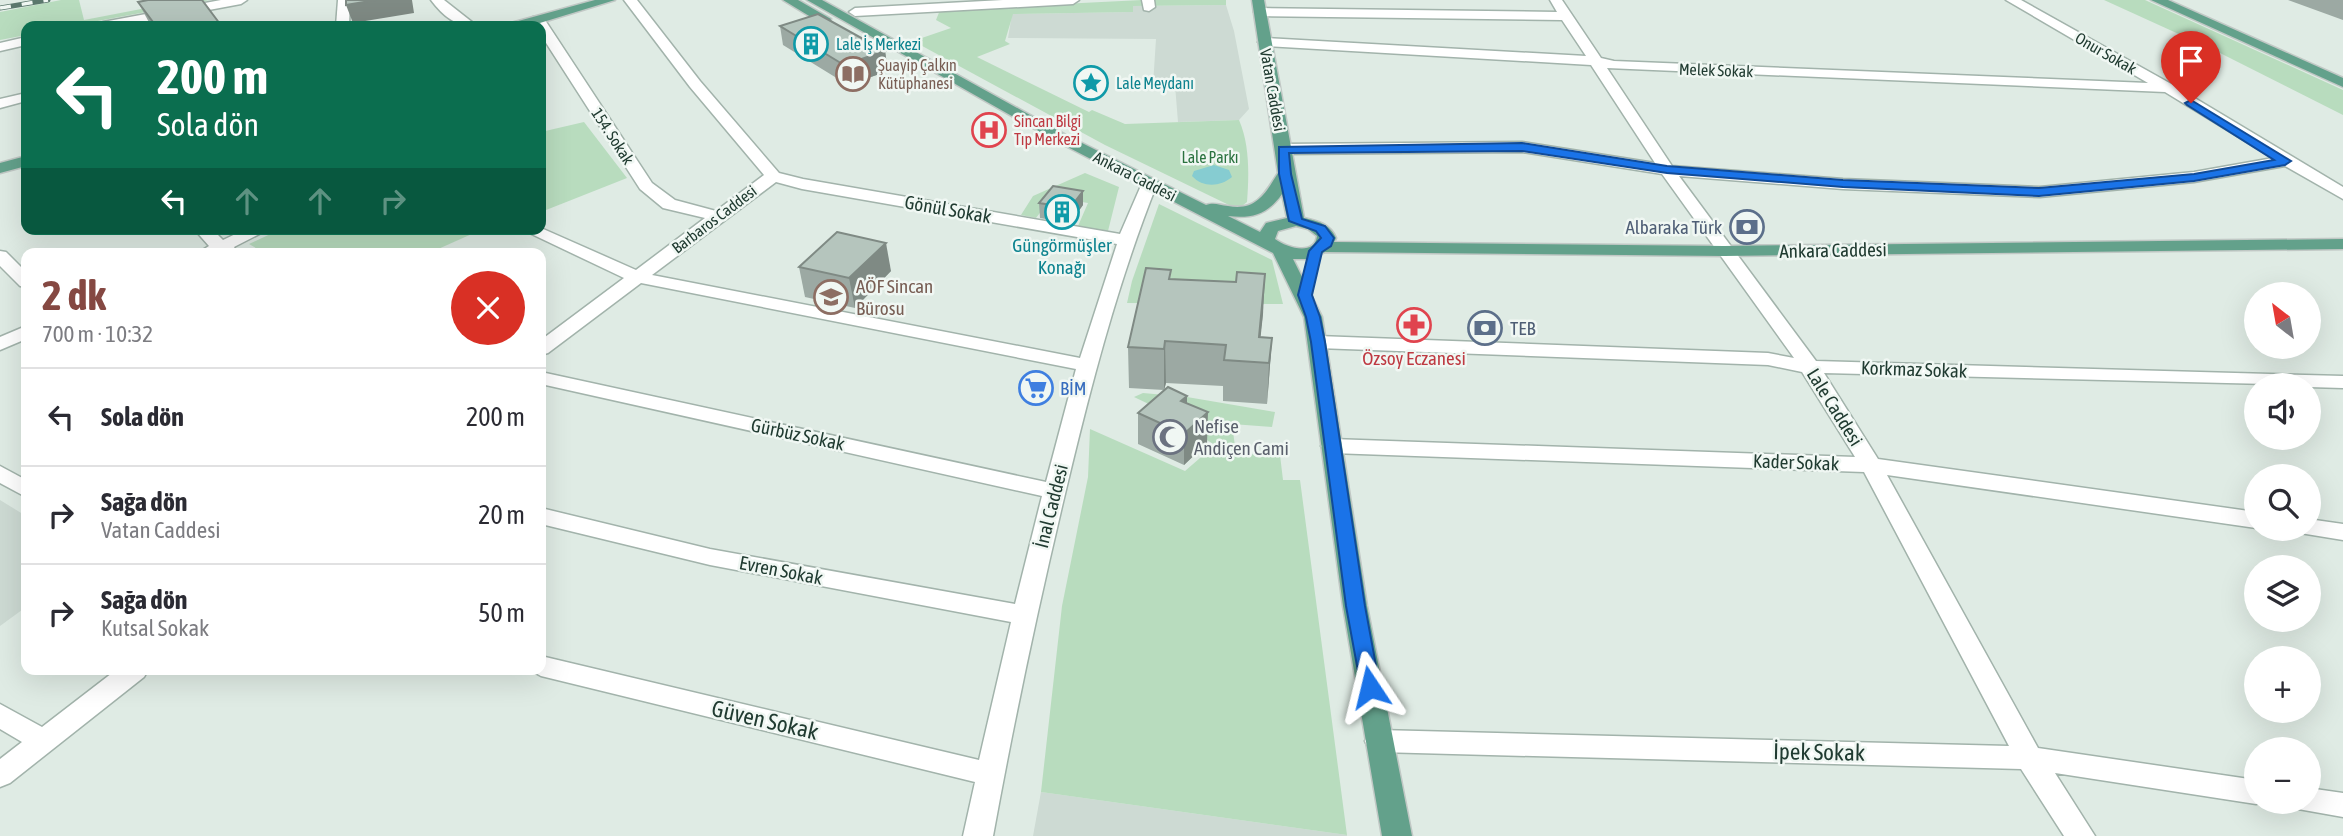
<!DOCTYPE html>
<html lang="tr">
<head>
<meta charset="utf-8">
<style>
  :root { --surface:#fff; --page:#f2f2f3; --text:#2b2b33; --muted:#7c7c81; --line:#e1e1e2; --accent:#854842 }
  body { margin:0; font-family:"Asap Condensed",sans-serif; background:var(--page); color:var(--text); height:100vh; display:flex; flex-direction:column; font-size:26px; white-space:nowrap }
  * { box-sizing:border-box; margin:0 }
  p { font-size:23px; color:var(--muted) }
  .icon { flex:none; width:38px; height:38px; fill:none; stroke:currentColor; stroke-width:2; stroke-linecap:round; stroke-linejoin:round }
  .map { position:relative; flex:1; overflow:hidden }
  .side { position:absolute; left:21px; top:248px; width:525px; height:427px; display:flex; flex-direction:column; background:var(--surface); border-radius:14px; box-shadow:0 7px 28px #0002 }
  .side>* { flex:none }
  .guide { position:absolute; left:21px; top:21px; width:525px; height:214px; border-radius:14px; box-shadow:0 7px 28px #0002; background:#0b6e4f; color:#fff; overflow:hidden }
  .needle { width:46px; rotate:329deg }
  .controls { position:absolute; left:2244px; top:282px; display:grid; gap:14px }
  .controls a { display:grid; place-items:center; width:77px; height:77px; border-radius:50%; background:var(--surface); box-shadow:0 7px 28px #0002; font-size:35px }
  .pin { position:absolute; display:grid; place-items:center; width:60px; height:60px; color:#fff; margin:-72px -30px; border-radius:50% 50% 50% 0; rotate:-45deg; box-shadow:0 0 7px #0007 }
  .pin .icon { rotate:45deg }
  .me { position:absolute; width:77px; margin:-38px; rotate:350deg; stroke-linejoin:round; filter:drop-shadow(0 0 5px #0008) }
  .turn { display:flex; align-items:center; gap:24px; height:147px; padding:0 21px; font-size:32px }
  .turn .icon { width:91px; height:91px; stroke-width:2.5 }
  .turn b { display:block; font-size:49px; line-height:60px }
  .lanes { display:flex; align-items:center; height:66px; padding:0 21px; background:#0003; justify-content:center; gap:35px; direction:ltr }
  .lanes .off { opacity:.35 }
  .round { display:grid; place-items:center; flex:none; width:74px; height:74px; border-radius:37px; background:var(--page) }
  .head { display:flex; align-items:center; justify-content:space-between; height:119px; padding:0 21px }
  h1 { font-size:42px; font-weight:700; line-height:52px; color:var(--accent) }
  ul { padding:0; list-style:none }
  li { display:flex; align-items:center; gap:21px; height:98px; padding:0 21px; border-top:2px solid var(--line) }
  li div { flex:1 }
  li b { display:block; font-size:26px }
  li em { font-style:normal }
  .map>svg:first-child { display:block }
  .built { fill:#cddad3 }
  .green { fill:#b8dcbe }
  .water { fill:#86ccd1 }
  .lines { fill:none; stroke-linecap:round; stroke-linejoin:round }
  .minor-casing { stroke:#a2b3ab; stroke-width:3 }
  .major-casing { stroke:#c1c8c5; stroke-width:3 }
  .minor { fill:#fff; fill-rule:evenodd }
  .major { fill:#63a18b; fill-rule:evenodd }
  .rail-casing { stroke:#5a776c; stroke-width:5 }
  .rail { stroke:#f0f7f3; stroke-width:3.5; stroke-dasharray:11; stroke-linecap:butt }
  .wall { fill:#9ca9a3 }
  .shaded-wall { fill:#7f8a84 }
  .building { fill:#b5c5bd; stroke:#7f8a84; stroke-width:2 }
  .route { fill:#1a73e8; stroke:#114b97; stroke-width:2 }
  .labels { text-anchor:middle; stroke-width:5; stroke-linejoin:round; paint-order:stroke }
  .far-culture-label { font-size:16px; fill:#0d838f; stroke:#f0f7f3; text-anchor:start }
  .far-street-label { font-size:16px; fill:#203b31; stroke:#f0f7f3 }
  .far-education-label { font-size:16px; fill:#785e54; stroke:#f0f7f3; text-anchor:start }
  .far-health-label { font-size:16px; fill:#be3a42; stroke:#f0f7f3; text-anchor:start }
  .far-park-label { font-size:16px; fill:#2a723f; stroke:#f0f7f3 }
  .street-label { font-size:19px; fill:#203b31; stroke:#f0f7f3 }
  .service-label { font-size:19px; fill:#4e5e75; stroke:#f0f7f3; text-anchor:end }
  .culture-label { font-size:19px; fill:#0d838f; stroke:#f0f7f3 }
  .education-label { font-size:19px; fill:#785e54; stroke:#f0f7f3; text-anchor:start }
  .health-label { font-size:19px; fill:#be3a42; stroke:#f0f7f3 }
  .shop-label { font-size:19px; fill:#366cbe; stroke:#f0f7f3; text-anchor:start }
  .worship-label { font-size:19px; fill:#5b616d; stroke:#f0f7f3; text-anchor:start }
  .near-street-label { font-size:23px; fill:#203b31; stroke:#f0f7f3 }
</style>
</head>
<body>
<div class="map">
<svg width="2343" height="836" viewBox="0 0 2343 836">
  <rect width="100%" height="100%" fill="#dfebe4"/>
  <g class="built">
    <path d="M 1226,5 L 1234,31 L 1249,109 L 1239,120 L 1178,122 L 1175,85 L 1153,85 L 1156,39 L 1008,38 L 1012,14 L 1132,12 L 1133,6 Z"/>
    <path d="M 0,500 L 26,516 L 26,607 L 0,626 Z"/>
    <path d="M 1041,792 L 1347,835 L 1347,836 L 1033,836 Z"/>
  </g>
  <g class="green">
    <path d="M 61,0 L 79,0 L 84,20 L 188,0 L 210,0 L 71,26 L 26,26 L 26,35 L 0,40 L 0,12 Z"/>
    <path d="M 1142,0 L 1226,0 L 1226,5 L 1133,6 L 1133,12 L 1013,14 L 1005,41 L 1010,44 L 977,57 L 1089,112 L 1092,110 L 1125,124 L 1239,120 C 1250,145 1249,176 1247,202 L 1242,206 L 1231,206 L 1105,145 L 913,41 L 951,28 L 936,20 L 940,10 Z"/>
    <path d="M 2104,0 L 2145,0 L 2343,90 L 2343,115 L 2216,51 Z"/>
    <path d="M 584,122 L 627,178 L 541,212 L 541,132 Z"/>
    <path d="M 1085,173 L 1119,187 L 1108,231 L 1078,226 L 1088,203 L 1052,197 L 1036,218 L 1021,215 L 1033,196 Z"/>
    <path d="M 1159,204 L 1272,260 L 1283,304 L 1127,303 L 1132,281 Z"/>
    <path d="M 281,229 L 483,229 L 427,254 L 266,254 L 249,244 Z"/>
    <path d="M 1143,393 L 1187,397 L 1275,412 L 1272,427 L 1232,424 L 1236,454 L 1280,455 L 1283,480 L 1300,480 L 1347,835 L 1041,792 L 1062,606 L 1088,477 L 1090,429 L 1185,471 L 1215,445 L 1194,432 L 1197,427 L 1134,397 Z"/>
  </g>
  <path class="water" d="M 1214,165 L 1229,170 L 1232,177 C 1220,187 1203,188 1192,176 L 1194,171 Z"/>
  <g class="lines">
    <g class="minor-casing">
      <g id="minor">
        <path d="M 221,0 L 247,0 L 241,4 L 123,26 L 96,26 L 103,22 Z"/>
        <path d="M 338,0 L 350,0 L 349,26 L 336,26 Z"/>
        <path d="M 431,0 L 444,0 L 477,26 C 456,27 443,16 431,0 Z"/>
        <path d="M 624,0 L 637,0 L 700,81 L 779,173 L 803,179 L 1120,234 L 1143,181 L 1149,179 L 1157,184 C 1117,284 1090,389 1065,494 C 1038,607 1014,721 993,836 L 963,836 L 975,782 L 541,676 L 530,670 L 541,670 L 541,656 L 979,760 L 1011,622 L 710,565 L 541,524 L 541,508 L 710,549 L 1015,604 L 1042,496 L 541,384 L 541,372 L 1046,482 L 1076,369 L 641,283 L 548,353 L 541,355 L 541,340 L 624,278 L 521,229 L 541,228 L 636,270 L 705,218 L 663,208 L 640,189 L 541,35 L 541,26 L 535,26 L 531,20 L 533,17 L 543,17 L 652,183 L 675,200 L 716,211 L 764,175 L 690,87 ZM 776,182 L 802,189 L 1117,244 L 1080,358 L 652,275 Z"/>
        <path d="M 1003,0 L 1079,0 L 1073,4 L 855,16 L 849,12 L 855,8 Z"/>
        <path d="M 1142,0 L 1154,0 L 1155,7 L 1149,11 L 1144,10 Z"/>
        <path d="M 1550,0 L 1562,0 L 1601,58 L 1614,61 L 2148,83 L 2006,0 L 2021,0 L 2173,85 L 2343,187 L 2343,199 L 2285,166 L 2194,182 L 2040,197 L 1843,189 L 1679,176 L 1816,361 L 2343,376 L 2343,388 L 2308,387 L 2308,385 L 1824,373 L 1878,459 L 2256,512 L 2256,528 L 1887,475 L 2038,748 L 2256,780 L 2256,802 L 2263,802 L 2256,804 L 2055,773 L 2095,836 L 2064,836 L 2021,769 L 1379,752 L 1369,749 L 1365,741 L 1369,733 L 1379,730 L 2009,746 L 1864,472 L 1332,453 L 1324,451 L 1321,446 L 1324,441 L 1332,439 L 1855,457 L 1802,372 L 1768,365 L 1318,348 L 1308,342 L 1318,336 L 1768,353 L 1794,358 L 1662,174 L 1522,152 L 1283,154 L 1275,149 L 1283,144 L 1522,142 L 1655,163 L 1591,65 L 1265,46 L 1258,42 L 1265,38 L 1586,56 L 1562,20 L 1260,16 L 1254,12 L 1260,8 L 1557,12 ZM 1607,68 L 2165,92 L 2273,158 L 2194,172 L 2040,187 L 1843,179 L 1672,166 Z"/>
        <path d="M 26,37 L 26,45 L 0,51 L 0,43 Z"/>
        <path d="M 26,93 L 26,101 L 0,108 L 0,99 Z"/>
        <path d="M 194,229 L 212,229 L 223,240 L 246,229 L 269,229 L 234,247 L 238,254 L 196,254 L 209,246 Z"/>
        <path d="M 0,251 L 6,252 L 26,272 L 26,287 L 20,286 L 0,266 Z"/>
        <path d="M 26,326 L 26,339 L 0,350 L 0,337 Z"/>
        <path d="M 0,466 L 26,480 L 26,497 L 0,483 Z"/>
        <path d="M 2308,519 L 2343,524 L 2343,540 L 2300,533 L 2297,528 L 2308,528 Z"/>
        <path d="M 116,670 L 148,670 L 144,677 L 10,783 L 0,787 L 0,759 L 22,742 L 0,729 L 0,704 L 42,727 Z"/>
        <path d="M 2308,788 L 2343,793 L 2343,817 L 2298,809 L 2294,802 L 2308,802 Z"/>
      </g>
    </g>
    <g class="major-casing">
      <g id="major">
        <path d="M 595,0 L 615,0 L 530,26 L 509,26 L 511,23 Z"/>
        <path d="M 783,0 L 798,0 L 831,19 L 829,22 L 819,22 Z"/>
        <path d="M 807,0 L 822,0 L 1066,135 L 1206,205 C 1214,202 1219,205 1228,206 C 1256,211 1265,194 1278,173 L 1252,0 L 1264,0 L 1304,218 C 1318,221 1330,224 1336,238 L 1334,242 L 1724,246 L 2343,239 L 2343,249 L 1724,256 L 1325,252 L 1308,259 L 1293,259 L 1322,317 L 1367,606 L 1412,836 L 1382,836 L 1343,606 L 1304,317 L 1273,253 L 1056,141 ZM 1282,194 L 1287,218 L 1266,223 L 1260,232 L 1228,216 C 1252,219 1268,214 1282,194 ZM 1296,226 L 1308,229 L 1317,236 C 1315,256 1287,248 1275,239 L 1278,231 Z"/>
        <path d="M 2151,0 L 2168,0 L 2343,78 L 2343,87 Z"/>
        <path d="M 26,156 L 26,166 L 0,173 L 0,163 Z"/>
      </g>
    </g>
    <use href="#minor" class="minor"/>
    <use href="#major" class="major"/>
    <g class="rail-casing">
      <path id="rail" d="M 0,8 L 48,0"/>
    </g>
    <use href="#rail" class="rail"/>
  </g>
  <g class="wall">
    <path d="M 2288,0 L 2343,0 L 2343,20 Z"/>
    <path d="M 138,2 L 220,24 L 221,26 L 151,26 Z"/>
    <path d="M 780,26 L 885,51 L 888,71 L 848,85 L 783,45 Z"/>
    <path d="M 1083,191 L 1083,205 L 1070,223 L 1040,218 L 1039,203 Z"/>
    <path d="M 799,267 L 891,271 L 855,308 L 805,297 Z"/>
    <path d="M 1171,279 L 1263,314 L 1260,337 L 1272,338 L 1267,404 L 1223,401 L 1223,386 L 1166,383 L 1164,390 L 1187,403 L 1207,443 L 1184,465 L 1138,444 L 1138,413 L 1164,390 L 1129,388 L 1128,347 Z"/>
  </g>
  <g class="shaded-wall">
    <path d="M 376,0 L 412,0 L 414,13 L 353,23 L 346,5 Z"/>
    <path d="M 885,51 L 888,71 L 848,85 L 844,65 Z"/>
    <path d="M 1083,191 L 1083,205 L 1070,223 L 1070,208 Z"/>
    <path d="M 886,243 L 891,271 L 855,308 L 849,278 Z"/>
    <path d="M 1265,274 L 1263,314 L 1258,362 L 1259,337 Z"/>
    <path d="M 1272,338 L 1269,379 L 1267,404 L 1269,363 Z"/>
    <path d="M 1165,341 L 1166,383 L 1164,390 L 1164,349 Z"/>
    <path d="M 1187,396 L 1187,426 L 1181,401 Z"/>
    <path d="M 1208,412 L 1207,443 L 1184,465 L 1184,434 Z"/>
  </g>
  <g class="building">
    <path d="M 148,0 L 202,0 L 220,24 L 215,25 L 216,26 L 156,26 L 138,2 Z"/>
    <path d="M 346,0 L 376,0 L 346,5 Z"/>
    <path d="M 818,14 L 885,51 L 844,65 L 780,26 Z"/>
    <path d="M 1053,186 L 1083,191 L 1070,208 L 1039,203 Z"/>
    <path d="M 837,232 L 886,243 L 849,278 L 799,267 Z"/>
    <path d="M 1146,268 L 1171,270 L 1169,279 L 1236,282 L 1237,272 L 1265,274 L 1259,337 L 1272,338 L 1269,363 L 1224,360 L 1226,345 L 1165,341 L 1164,349 L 1128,347 Z"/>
    <path d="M 1168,387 L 1187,396 L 1181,401 L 1208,412 L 1184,434 L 1138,413 Z"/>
  </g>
  <path class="route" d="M 2191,100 L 2291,161 L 2285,165 L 2194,181 L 2039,196 L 1843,187 L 1667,173 L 1522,151 L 1289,153 L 1291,174 L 1302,219 L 1325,226 L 1334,238 L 1331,246 L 1322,252 L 1312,295 L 1320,317 L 1325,342 L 1365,606 L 1380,687 L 1377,693 L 1370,695 L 1362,693 L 1346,606 L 1311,342 L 1306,317 L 1298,295 L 1309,251 L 1321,238 L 1316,231 L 1289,221 L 1279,174 L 1279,147 L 1522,143 L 1667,166 L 1843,180 L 2039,188 L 2194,174 L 2274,160 L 2187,105 L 2185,103 Z"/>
  <defs>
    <g id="building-ring" transform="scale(1.75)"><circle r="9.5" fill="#f0f7f3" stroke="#0f9aa8" stroke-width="1.5"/><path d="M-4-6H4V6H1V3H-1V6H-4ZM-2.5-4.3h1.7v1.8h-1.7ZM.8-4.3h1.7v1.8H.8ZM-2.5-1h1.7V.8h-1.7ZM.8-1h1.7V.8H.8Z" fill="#0f9aa8"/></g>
    <g id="library-ring" transform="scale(1.75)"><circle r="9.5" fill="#f0f7f3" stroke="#8d6e63" stroke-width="1.5"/><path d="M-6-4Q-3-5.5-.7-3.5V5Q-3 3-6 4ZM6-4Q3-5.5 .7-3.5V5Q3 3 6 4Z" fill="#8d6e63"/></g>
    <g id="sight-ring" transform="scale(1.75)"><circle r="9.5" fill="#f0f7f3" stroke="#0f9aa8" stroke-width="1.5"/><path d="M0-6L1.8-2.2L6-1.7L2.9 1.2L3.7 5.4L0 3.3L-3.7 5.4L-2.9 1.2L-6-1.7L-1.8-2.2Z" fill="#0f9aa8"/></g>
    <g id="hospital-ring" transform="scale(1.75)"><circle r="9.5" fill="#f0f7f3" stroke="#e0444e" stroke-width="1.5"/><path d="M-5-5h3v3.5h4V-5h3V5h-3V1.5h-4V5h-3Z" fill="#e0444e"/></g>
    <g id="bank-ring" transform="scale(1.75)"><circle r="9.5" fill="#f0f7f3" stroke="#5c6f8a" stroke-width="1.5"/><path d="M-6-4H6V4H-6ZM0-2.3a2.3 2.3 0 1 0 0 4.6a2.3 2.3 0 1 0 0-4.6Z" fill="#5c6f8a"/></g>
    <g id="university-ring" transform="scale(1.75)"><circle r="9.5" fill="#f0f7f3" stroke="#8d6e63" stroke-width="1.5"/><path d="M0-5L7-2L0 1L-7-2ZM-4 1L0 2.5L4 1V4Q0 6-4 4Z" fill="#8d6e63"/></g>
    <g id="pharmacy-ring" transform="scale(1.75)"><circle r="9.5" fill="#f0f7f3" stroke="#e0444e" stroke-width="1.5"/><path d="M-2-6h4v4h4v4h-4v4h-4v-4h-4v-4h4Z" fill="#e0444e"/></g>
    <g id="supermarket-ring" transform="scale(1.75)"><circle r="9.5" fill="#f0f7f3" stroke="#3f7fe0" stroke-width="1.5"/><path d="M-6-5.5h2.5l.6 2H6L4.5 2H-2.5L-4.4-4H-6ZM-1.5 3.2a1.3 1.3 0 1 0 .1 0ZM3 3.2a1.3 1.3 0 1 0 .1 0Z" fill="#3f7fe0"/></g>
    <g id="mosque-ring" transform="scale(1.75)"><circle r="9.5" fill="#f0f7f3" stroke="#6b7280" stroke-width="1.5"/><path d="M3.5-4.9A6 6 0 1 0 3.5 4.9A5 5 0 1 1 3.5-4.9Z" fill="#6b7280"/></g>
  </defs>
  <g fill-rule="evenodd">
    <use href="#building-ring" x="811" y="44"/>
    <use href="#library-ring" x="853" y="74"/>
    <use href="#sight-ring" x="1091" y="83"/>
    <use href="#hospital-ring" x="989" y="130"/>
    <use href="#building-ring" x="1062" y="212"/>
    <use href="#bank-ring" x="1747" y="227"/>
    <use href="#university-ring" x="831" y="297"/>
    <use href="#pharmacy-ring" x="1414" y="325"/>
    <use href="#bank-ring" x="1485" y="328"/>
    <use href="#supermarket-ring" x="1036" y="388"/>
    <use href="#mosque-ring" x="1170" y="437"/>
  </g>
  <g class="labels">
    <g class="far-culture-label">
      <text x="836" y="50">Lale İş Merkezi</text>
      <text x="1116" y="89">Lale Meydanı</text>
    </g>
    <g class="far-street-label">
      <text transform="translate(2106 53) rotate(30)" y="6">Onur Sokak</text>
      <text transform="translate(1716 70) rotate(2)" y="6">Melek Sokak</text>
      <text transform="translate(1273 90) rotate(80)" y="6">Vatan Caddesi</text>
      <text transform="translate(613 136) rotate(57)" y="6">154. Sokak</text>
      <text transform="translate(1135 176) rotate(27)" y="6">Ankara Caddesi</text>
      <text transform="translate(714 219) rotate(-37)" y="6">Barbaros Caddesi</text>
    </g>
    <g class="far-education-label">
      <text x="878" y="71">Şuayip Çalkın<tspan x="878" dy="18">Kütüphanesi</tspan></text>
    </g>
    <g class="far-health-label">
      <text x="1014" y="127">Sincan Bilgi<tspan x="1014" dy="18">Tıp Merkezi</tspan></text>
    </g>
    <g class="far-park-label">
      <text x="1210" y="163">Lale Parkı</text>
    </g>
    <g class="street-label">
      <text transform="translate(948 209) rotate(10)" y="7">Gönül Sokak</text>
      <text transform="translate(1833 250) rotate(-1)" y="7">Ankara Caddesi</text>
      <text transform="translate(1914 369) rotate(2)" y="7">Korkmaz Sokak</text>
      <text transform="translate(1835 407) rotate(58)" y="7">Lale Caddesi</text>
      <text transform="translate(798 434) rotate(12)" y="7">Gürbüz Sokak</text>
      <text transform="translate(1796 462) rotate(2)" y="7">Kader Sokak</text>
      <text transform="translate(1051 506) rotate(-76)" y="7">İnal Caddesi</text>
      <text transform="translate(781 570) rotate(11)" y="7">Evren Sokak</text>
    </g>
    <g class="service-label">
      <text x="1722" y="234">Albaraka Türk</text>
      <text x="1510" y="335" text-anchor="start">TEB</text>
    </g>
    <g class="culture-label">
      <text x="1062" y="252">Güngörmüşler<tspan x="1062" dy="22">Konağı</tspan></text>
    </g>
    <g class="education-label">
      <text x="856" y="293">AÖF Sincan<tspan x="856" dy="22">Bürosu</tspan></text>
    </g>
    <g class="health-label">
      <text x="1414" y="365">Özsoy Eczanesi</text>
    </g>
    <g class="shop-label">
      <text x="1060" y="395">BİM</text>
    </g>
    <g class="worship-label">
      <text x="1194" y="433">Nefise<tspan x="1194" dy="22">Andiçen Cami</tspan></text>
    </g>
    <g class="near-street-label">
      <text transform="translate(765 720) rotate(13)" y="8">Güven Sokak</text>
      <text transform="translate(1819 752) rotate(1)" y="8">İpek Sokak</text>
    </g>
  </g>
</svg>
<div class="controls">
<a><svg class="needle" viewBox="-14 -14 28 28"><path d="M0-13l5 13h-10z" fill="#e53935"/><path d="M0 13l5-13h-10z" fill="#7c7c81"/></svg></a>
<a><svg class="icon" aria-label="sound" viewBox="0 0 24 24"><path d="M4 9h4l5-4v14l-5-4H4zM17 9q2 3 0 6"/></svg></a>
<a><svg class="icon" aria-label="search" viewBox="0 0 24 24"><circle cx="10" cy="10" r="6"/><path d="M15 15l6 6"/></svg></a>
<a><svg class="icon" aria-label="layers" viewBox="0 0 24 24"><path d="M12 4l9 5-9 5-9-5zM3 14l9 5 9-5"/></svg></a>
<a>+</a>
<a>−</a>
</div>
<div class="pin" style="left:2191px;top:103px;background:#d93025"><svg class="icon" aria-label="arrive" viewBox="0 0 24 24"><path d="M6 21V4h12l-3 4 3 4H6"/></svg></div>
<svg class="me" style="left:1370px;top:687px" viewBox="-20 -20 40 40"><path d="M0-17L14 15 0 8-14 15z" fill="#1a73e8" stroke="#fff" stroke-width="4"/></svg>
<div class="guide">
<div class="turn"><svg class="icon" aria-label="left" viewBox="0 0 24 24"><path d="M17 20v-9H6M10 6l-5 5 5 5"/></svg><div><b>200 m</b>Sola dön</div></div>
<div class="lanes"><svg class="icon" aria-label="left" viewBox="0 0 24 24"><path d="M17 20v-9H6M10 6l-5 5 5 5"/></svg><svg class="icon off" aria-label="ahead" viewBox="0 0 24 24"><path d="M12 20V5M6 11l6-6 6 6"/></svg><svg class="icon off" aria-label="ahead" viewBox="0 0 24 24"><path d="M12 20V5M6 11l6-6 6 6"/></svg><svg class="icon off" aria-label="right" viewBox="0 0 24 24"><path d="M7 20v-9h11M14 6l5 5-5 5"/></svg></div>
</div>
<section class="side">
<div class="head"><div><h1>2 dk</h1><p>700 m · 10:32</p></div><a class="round" style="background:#d93025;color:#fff"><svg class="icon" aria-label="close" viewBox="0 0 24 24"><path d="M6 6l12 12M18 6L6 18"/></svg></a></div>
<ul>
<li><svg class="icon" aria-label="left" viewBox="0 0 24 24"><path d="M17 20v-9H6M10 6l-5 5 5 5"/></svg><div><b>Sola dön</b></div><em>200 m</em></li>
<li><svg class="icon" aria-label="right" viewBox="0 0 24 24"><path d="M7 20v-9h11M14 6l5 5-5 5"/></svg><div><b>Sağa dön</b><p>Vatan Caddesi</p></div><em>20 m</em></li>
<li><svg class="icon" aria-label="right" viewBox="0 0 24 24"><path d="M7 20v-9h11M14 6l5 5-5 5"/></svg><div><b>Sağa dön</b><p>Kutsal Sokak</p></div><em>50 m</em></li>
</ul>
</section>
</div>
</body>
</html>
